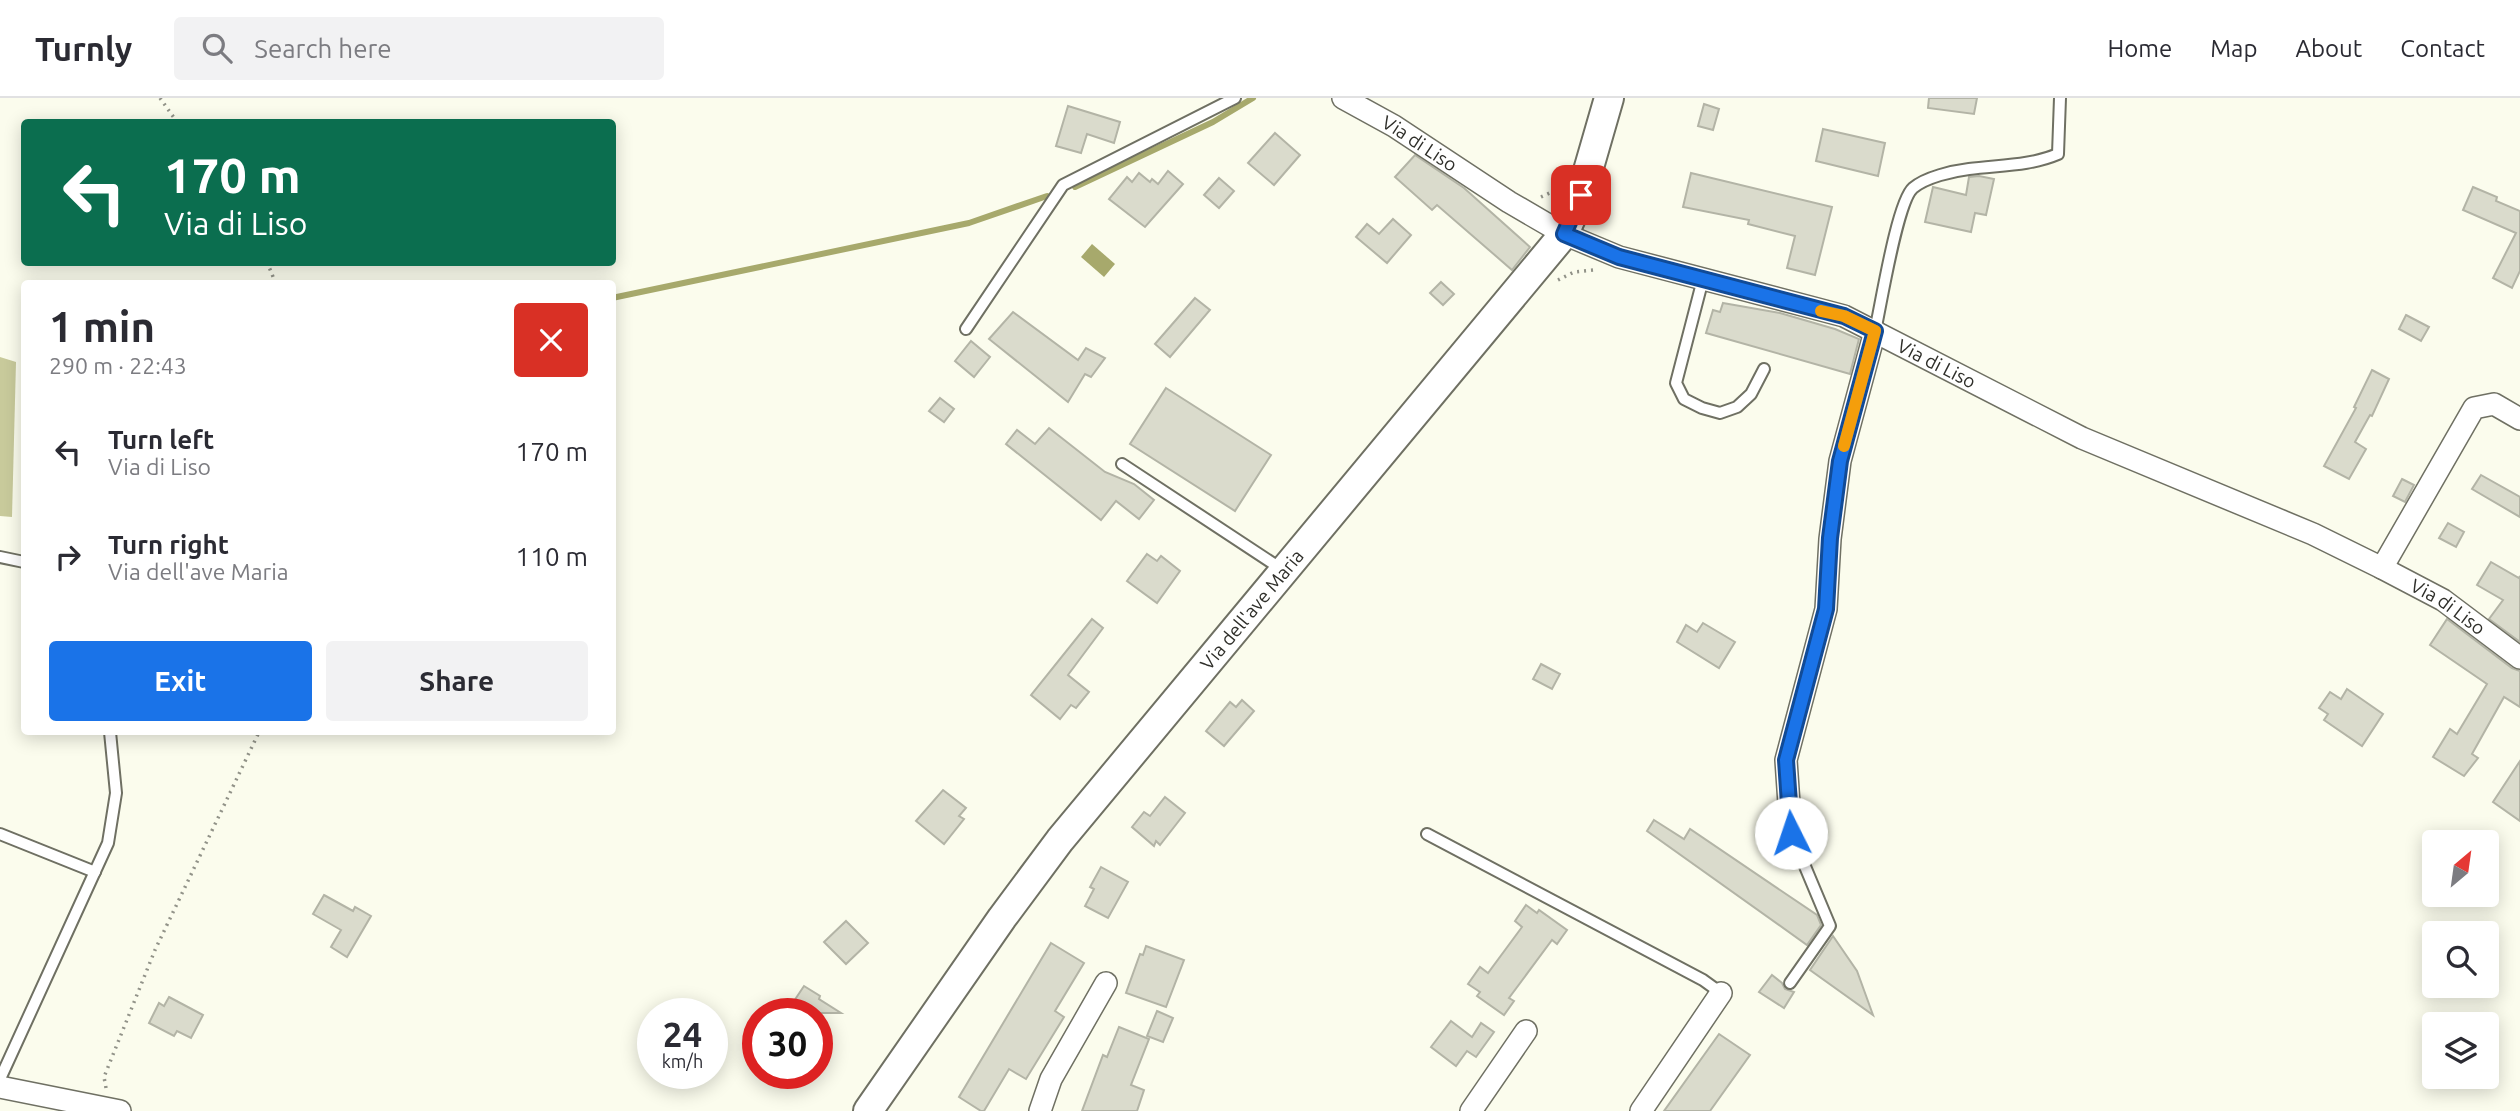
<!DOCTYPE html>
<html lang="en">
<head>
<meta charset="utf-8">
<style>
  :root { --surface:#fff; --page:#f2f2f3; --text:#2b2b33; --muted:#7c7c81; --line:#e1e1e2; --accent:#1a73e8 }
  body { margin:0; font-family:Ubuntu,sans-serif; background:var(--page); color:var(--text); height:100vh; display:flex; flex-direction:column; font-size:26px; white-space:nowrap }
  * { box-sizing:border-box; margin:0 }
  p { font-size:23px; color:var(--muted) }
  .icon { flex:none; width:38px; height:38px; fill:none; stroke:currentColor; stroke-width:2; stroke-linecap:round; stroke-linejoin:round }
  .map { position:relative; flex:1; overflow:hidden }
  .side { position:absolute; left:21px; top:182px; width:595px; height:455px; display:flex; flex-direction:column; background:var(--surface); border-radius:7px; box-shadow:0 4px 18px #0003 }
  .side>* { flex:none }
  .top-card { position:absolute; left:21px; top:21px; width:595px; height:147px; border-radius:7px; box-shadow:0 4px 18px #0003; background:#0b6e4f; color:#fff; overflow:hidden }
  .needle { width:46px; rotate:29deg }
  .fabs { position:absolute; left:2422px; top:732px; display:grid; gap:14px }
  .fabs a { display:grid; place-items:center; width:77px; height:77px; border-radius:7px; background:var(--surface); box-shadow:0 4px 18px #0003; font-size:35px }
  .speed { position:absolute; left:637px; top:900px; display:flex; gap:14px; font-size:35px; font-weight:700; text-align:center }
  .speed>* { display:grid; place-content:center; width:91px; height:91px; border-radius:50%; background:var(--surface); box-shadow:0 4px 18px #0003; line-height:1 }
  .speed small { font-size:18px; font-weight:400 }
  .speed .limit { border:10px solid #d22; background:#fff; color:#111 }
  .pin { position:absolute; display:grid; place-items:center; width:60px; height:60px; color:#fff; margin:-30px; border-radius:14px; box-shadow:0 4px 10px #0006 }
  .me { position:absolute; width:77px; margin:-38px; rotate:356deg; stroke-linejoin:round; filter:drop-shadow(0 0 5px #0008) }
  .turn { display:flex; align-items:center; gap:24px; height:147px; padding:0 28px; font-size:32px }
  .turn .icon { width:91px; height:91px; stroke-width:2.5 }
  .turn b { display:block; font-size:49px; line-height:60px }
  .round { display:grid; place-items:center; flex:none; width:74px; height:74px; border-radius:7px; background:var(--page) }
  .summary { display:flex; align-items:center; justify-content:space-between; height:119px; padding:0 28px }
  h1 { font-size:42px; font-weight:700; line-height:52px }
  .action { display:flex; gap:14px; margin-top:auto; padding:14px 28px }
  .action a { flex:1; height:80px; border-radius:7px; background:var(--accent); color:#fff; font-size:28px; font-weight:700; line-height:80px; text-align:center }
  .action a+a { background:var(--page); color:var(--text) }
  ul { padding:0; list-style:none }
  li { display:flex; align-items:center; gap:21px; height:105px; padding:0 28px }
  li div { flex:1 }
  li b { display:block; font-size:26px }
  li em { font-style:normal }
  header { display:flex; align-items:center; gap:42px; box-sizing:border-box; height:98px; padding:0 35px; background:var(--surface); border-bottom:2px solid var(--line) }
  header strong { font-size:33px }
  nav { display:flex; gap:38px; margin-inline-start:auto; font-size:24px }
  .search { width:490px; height:63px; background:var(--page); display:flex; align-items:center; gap:18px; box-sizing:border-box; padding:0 24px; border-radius:7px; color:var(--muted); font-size:26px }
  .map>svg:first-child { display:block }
  .green { fill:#c8ca9b }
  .water { fill:#a7a96c }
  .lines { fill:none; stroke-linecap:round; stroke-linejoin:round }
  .stream { stroke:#a7a96c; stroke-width:6 }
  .building { fill:#dadbcc; stroke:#b3b4a6; stroke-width:2 }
  .lane-casing { stroke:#6f7063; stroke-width:14 }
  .street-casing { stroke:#6f7063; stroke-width:24 }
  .secondary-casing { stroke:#6f7063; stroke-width:32 }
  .path { stroke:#919288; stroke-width:3.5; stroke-dasharray:2 5; stroke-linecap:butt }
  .lane { stroke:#fff; stroke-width:10 }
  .street { stroke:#fff; stroke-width:21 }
  .secondary { stroke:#fff; stroke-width:28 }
  .route-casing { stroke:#114b97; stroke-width:18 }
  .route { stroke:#1a73e8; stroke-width:12 }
  .slow { stroke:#f59e0b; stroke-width:12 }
  .labels { text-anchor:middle; stroke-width:5; stroke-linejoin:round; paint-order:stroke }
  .street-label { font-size:19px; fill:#2f2f2a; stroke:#fbfced }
</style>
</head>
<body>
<header>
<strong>Turnly</strong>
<div class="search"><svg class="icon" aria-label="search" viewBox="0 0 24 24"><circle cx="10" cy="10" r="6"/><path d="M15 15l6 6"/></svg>Search here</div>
<nav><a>Home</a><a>Map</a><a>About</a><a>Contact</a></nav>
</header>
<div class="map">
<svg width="2520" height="1013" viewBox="0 0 2520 1013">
  <rect width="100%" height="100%" fill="#fbfced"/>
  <path class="green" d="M 0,259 L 16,264 L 12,419 L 0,418 Z"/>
  <path class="water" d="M 1092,146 L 1115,166 L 1104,179 L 1081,159 Z"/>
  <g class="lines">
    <g class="stream">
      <path d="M 1075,89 L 1213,24 L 1253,0"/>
      <path d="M 612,200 L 969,125 L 1047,98"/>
    </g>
  </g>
  <g class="building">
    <path d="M 1929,0 L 1977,0 L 1974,16 L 1928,10 Z"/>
    <path d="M 1704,6 L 1719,11 L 1713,32 L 1698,28 Z"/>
    <path d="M 1068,8 L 1120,24 L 1114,45 L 1087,36 L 1081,55 L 1056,48 Z"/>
    <path d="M 1823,31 L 1885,45 L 1878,78 L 1816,63 Z"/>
    <path d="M 1275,35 L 1300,57 L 1274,87 L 1248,65 Z"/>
    <path d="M 1415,57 L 1464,90 L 1530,149 L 1512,172 L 1437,107 L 1432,112 L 1395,79 Z"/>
    <path d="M 1168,73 L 1183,86 L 1145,129 L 1109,101 L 1127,79 L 1132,84 L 1139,75 L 1150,84 L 1152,81 L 1158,86 Z"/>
    <path d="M 1691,75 L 1832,109 L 1815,177 L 1787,170 L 1795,138 L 1748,126 L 1749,122 L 1683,109 Z"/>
    <path d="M 1979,78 L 1994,81 L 1986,117 L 1975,115 L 1971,134 L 1925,124 L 1933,89 L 1966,97 L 1969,79 Z"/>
    <path d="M 1219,80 L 1234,93 L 1219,110 L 1204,97 Z"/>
    <path d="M 2473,89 L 2497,99 L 2496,103 L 2520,113 L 2520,173 L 2512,190 L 2493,180 L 2516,135 L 2463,112 Z"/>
    <path d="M 1393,121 L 1411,137 L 1387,165 L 1356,139 L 1367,126 L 1379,136 Z"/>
    <path d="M 1441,184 L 1454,196 L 1443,207 L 1430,195 Z"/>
    <path d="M 1195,200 L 1210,212 L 1170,259 L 1155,246 Z"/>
    <path d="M 1723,205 L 1780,215 L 1835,231 L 1859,241 L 1850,276 L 1706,235 L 1713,212 L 1720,214 Z"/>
    <path d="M 1013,214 L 1078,262 L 1086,250 L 1105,260 L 1091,279 L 1085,276 L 1068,304 L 989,241 Z"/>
    <path d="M 2406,217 L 2429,229 L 2421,243 L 2399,231 Z"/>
    <path d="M 971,243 L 990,259 L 974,279 L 955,263 Z"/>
    <path d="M 2372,272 L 2389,281 L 2372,318 L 2370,317 L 2355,344 L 2366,351 L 2349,381 L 2324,368 L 2356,310 L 2354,309 Z"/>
    <path d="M 1166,290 L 1271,357 L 1235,413 L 1130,346 Z"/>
    <path d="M 940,300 L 954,311 L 944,324 L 929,313 Z"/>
    <path d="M 1049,330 L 1105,374 L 1134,386 L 1154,402 L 1139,421 L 1116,403 L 1101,422 L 1006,346 L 1017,332 L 1035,346 Z"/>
    <path d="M 2481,377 L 2520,399 L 2520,419 L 2472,391 Z"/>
    <path d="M 2402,381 L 2414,387 L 2405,404 L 2393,398 Z"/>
    <path d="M 2448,425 L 2464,434 L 2456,449 L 2439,440 Z"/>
    <path d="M 1147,456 L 1157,463 L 1161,458 L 1180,473 L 1157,505 L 1127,483 Z"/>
    <path d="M 2491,464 L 2519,480 L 2520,478 L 2520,544 L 2489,521 L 2503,502 L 2477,487 Z"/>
    <path d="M 1092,521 L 1103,530 L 1068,577 L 1089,594 L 1076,610 L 1071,607 L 1060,621 L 1031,597 Z"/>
    <path d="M 2447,521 L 2512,570 L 2520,573 L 2520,609 L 2504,599 L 2472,656 L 2478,660 L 2464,678 L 2433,659 L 2450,631 L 2457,636 L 2487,586 L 2430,547 Z"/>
    <path d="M 1703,525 L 1735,544 L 1719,570 L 1677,544 L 1686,527 L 1697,534 Z"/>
    <path d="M 1541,566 L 1560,576 L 1552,591 L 1533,581 Z"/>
    <path d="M 2347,591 L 2383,616 L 2362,648 L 2324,622 L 2328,616 L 2319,610 L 2330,594 L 2341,601 Z"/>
    <path d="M 1242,602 L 1254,613 L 1224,648 L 1206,633 L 1230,604 L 1236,609 Z"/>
    <path d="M 2520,663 L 2520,723 L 2493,704 Z"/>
    <path d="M 943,692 L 966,710 L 959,718 L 964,721 L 944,746 L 916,723 Z"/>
    <path d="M 1165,699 L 1185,715 L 1160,747 L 1156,743 L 1154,748 L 1132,729 L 1144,714 L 1150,718 Z"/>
    <path d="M 1654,722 L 1684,741 L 1690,731 L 1817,817 L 1821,827 L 1807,847 L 1647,733 Z"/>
    <path d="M 1101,769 L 1128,784 L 1108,820 L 1085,808 L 1094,791 L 1090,789 Z"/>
    <path d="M 324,797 L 353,813 L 355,809 L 371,818 L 347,859 L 331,849 L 341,832 L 313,816 Z"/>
    <path d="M 1526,807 L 1537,815 L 1539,812 L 1567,832 L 1557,846 L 1552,842 L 1509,900 L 1514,903 L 1504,917 L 1477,898 L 1480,894 L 1468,886 L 1480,869 L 1488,875 L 1522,829 L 1515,823 Z"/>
    <path d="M 846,823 L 868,845 L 846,866 L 824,844 Z"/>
    <path d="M 1833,838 L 1857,873 L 1873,917 L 1810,872 Z"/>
    <path d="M 1051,845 L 1084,865 L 1055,913 L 1064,919 L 1026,981 L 1009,971 L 984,1013 L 981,1013 L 959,999 Z"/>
    <path d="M 1146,848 L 1184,862 L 1166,909 L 1126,895 L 1140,856 L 1143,857 Z"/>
    <path d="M 1772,877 L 1782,885 L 1785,891 L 1794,894 L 1784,910 L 1759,894 Z"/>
    <path d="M 804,888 L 820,898 L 819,901 L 841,915 L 786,915 Z"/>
    <path d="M 169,899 L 203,917 L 191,940 L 177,933 L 174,938 L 149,925 L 159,905 L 164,908 Z"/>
    <path d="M 1157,913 L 1173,920 L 1163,944 L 1147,938 Z"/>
    <path d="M 1451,923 L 1472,939 L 1481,925 L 1494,934 L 1476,959 L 1467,953 L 1456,968 L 1431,949 Z"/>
    <path d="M 1119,929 L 1149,941 L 1131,987 L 1144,992 L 1137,1013 L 1082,1013 L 1103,957 L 1107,959 Z"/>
    <path d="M 1719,936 L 1750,957 L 1710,1013 L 1664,1013 Z"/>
  </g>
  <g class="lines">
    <g class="lane-casing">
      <g id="lane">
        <path d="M 1703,181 L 1676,285 L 1684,301 L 1702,310 L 1720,315 L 1737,309 L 1751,296 L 1764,271"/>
        <path d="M 966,231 L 1063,87 L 1235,0"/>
        <path d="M 1875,233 C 1881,207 1897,104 1913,90 C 1926,79 1953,73 1969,71 C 1999,67 2030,68 2058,56 L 2060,0"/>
        <path d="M 1122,366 L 1283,472"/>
        <path d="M 0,459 L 24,464"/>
        <path d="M 0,736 L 95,774"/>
        <path d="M 1427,736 L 1703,882 L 1721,895"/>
        <path d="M 1790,885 L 1830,828 L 1791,735"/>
        <path d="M 0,981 L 108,745 L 116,695 L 110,634"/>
      </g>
    </g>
    <g class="street-casing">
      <g id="street">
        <path id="s1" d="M 1343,0 L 1394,28 L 1509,104 L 1564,136 L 1619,159 L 1844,218 L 2082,340 L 2313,436 L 2382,470 L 2443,502 L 2520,560"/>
        <path d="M 2382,470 L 2474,310 L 2494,306 L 2520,321"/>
        <path d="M 1791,735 L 1786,662 L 1826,511 L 1830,441 L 1840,363 L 1875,233"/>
        <path d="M 0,989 L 120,1013"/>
        <path d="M 1040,1013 L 1051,981 L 1106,885"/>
        <path d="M 1471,1013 L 1526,933"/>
        <path d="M 1641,1013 L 1721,895"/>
      </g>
    </g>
    <g class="secondary-casing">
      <g id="secondary">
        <path id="s2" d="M 868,1013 L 1002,820 L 1060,742 L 1564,136 L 1581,97 L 1609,0"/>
      </g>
    </g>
    <g class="path">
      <path d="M 160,0 L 177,24"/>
      <path d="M 1541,99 L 1556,92"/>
      <path d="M 267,164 L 276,186"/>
      <path d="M 1558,182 L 1574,174 L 1593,172"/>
      <path d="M 106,990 L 104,979 L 155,852 L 259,634"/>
    </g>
    <use href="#lane" class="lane"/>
    <use href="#street" class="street"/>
    <use href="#secondary" class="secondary"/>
  </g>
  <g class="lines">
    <g class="route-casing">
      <path id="route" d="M 1581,97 L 1564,136 L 1619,159 L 1844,218 L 1875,233 L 1840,363 L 1830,440 L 1826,511 L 1786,662 L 1791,735"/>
    </g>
    <use href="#route" class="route"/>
    <path class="slow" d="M 1821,213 L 1844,218 L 1875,233 L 1844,348"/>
  </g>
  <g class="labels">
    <g class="street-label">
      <text dy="7" stroke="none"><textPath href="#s1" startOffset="89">Via di Liso</textPath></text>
      <text dy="7" stroke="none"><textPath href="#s1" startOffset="656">Via di Liso</textPath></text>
      <text dy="7" stroke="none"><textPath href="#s1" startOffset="1223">Via di Liso</textPath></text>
      <text dy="7" stroke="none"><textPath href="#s2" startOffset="632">Via dell'ave Maria</textPath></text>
    </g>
  </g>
</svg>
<div class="fabs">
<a><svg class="needle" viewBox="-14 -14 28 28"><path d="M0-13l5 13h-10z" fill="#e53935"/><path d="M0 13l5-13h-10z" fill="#7c7c81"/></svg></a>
<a><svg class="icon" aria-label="search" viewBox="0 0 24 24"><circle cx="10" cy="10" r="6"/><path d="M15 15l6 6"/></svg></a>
<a><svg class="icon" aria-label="layers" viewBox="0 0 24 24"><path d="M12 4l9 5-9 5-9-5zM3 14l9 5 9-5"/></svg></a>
</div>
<div class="speed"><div>24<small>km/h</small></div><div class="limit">30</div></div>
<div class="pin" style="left:1581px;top:97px;background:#d93025"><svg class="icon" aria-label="arrive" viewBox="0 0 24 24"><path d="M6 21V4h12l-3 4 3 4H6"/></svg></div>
<svg class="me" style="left:1791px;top:735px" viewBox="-20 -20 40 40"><circle r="19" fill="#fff"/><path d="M0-13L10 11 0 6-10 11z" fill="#1a73e8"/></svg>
<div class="top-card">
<div class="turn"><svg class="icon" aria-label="left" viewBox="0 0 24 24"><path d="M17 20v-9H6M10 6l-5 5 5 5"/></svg><div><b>170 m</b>Via di Liso</div></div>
</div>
<section class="side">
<div class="summary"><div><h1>1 min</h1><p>290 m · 22:43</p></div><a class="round" style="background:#d93025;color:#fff"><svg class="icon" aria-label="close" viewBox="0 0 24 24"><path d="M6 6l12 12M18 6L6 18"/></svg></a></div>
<ul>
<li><svg class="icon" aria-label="left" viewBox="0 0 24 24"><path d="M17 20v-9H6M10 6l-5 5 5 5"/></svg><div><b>Turn left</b><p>Via di Liso</p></div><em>170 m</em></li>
<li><svg class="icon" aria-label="right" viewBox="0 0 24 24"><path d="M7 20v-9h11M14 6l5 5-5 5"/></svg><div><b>Turn right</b><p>Via dell'ave Maria</p></div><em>110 m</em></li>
</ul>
<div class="action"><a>Exit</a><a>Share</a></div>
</section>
</div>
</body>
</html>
